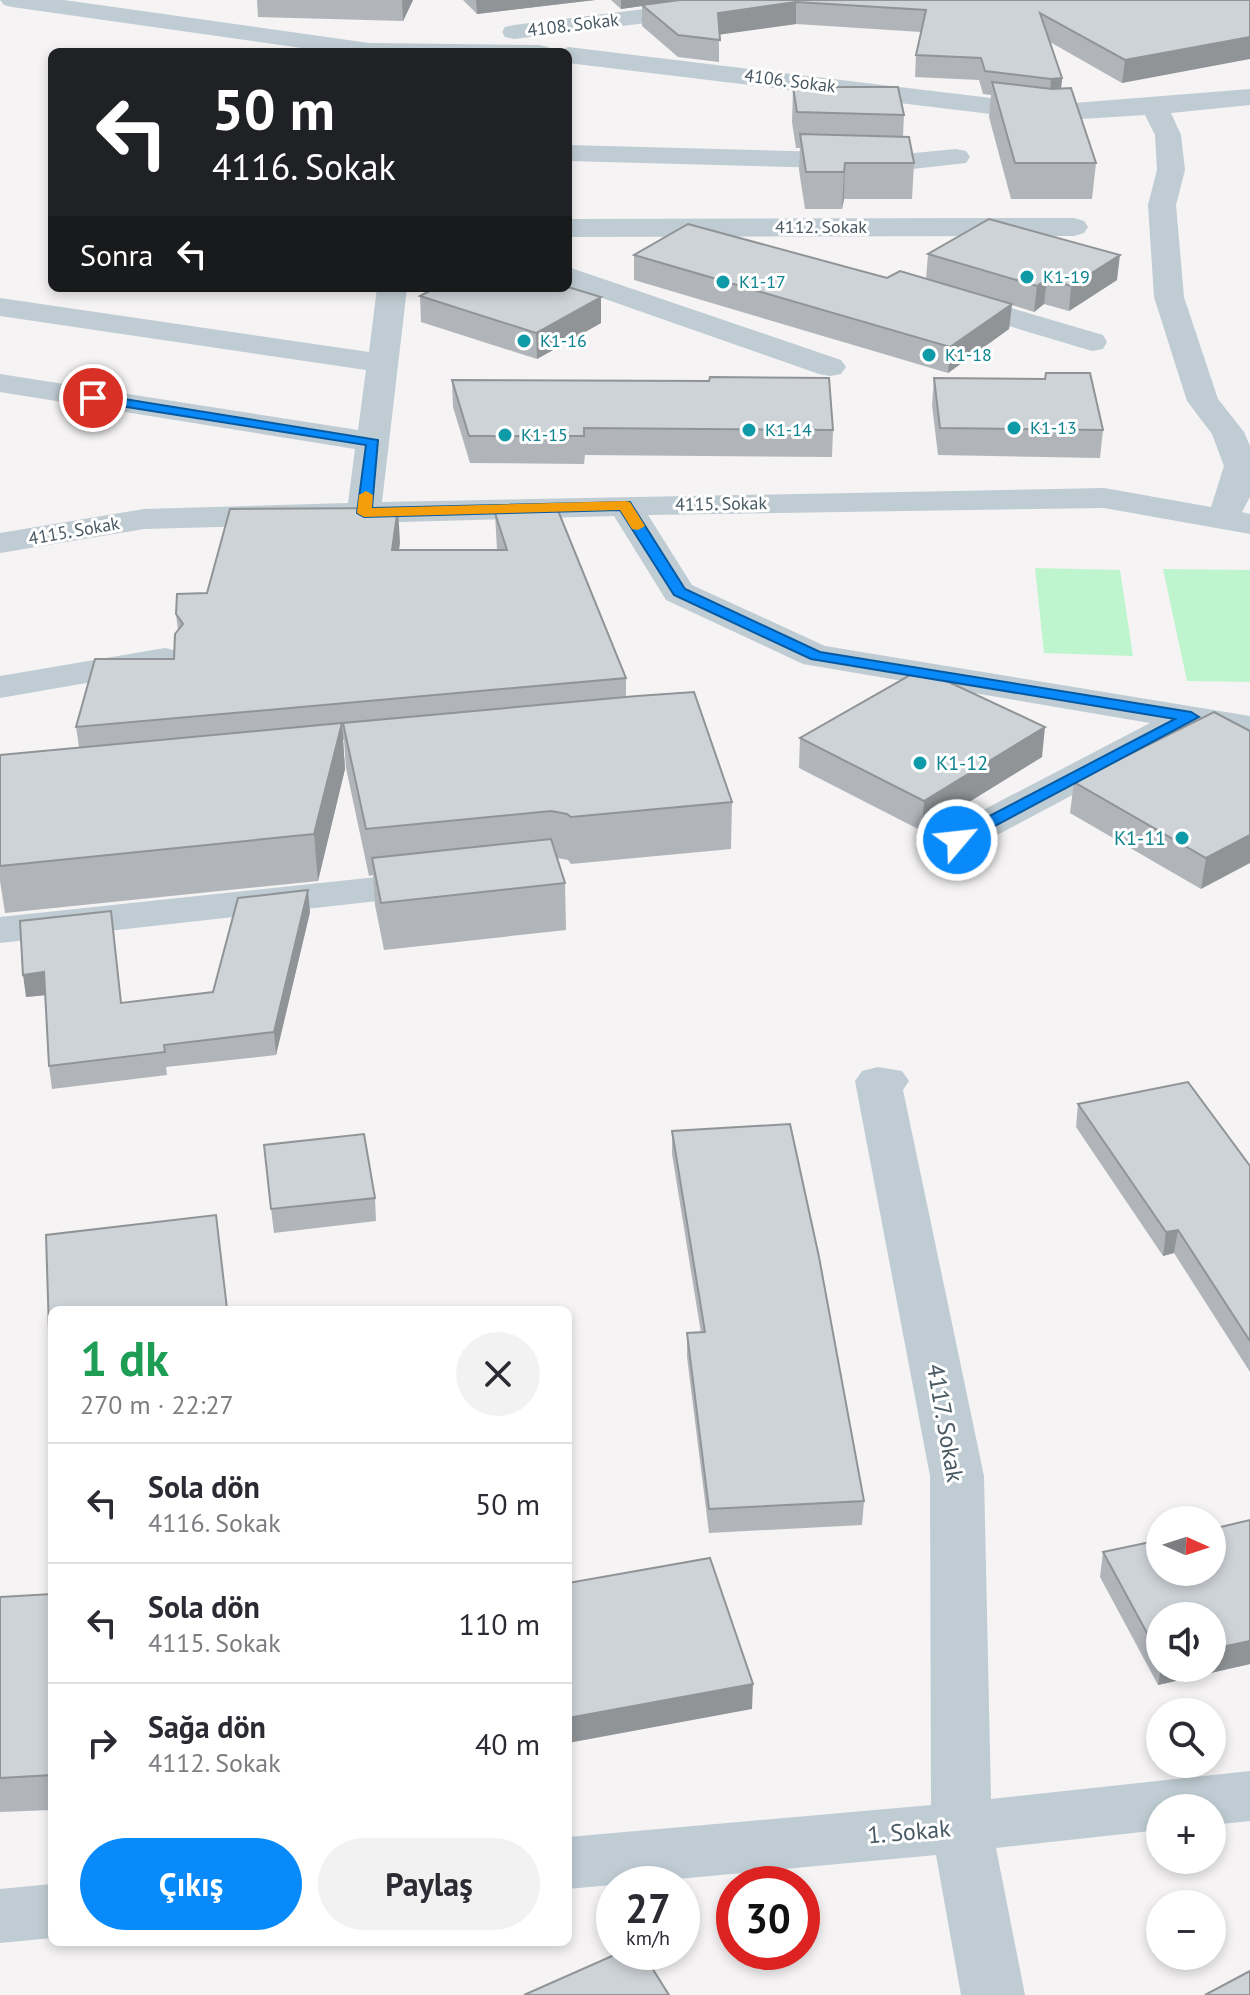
<!DOCTYPE html>
<html lang="tr">
<head>
<meta charset="utf-8">
<style>
  :root { --surface:#fff; --page:#f2f2f3; --text:#2b2b33; --muted:#7c7c81; --line:#e1e1e2; --accent:#088afa }
  body { margin:0; font-family:"PT Sans",sans-serif; background:var(--page); color:var(--text); height:100vh; display:flex; flex-direction:column; font-size:30px; white-space:nowrap }
  * { box-sizing:border-box; margin:0 }
  p { font-size:26px; color:var(--muted) }
  .icon { flex:none; width:44px; height:44px; fill:none; stroke:currentColor; stroke-width:2; stroke-linecap:round; stroke-linejoin:round }
  .map { position:relative; flex:1; overflow:hidden }
  .drawer { position:absolute; left:48px; top:1306px; width:524px; height:640px; display:flex; flex-direction:column; background:var(--surface); border-radius:12px; box-shadow:0 4px 12px #0003 }
  .drawer>* { flex:none }
  .banner { position:absolute; left:48px; top:48px; width:524px; height:244px; border-radius:12px; box-shadow:0 4px 12px #0003; background:#202124; color:#fff; overflow:hidden }
  .needle { width:52px; rotate:93deg }
  .controls { position:absolute; left:1146px; top:1506px; display:grid; gap:16px }
  .controls a { display:grid; place-items:center; width:80px; height:80px; border-radius:50%; background:var(--surface); box-shadow:0 4px 12px #0003; font-size:40px }
  .speed { position:absolute; left:596px; top:1866px; display:flex; gap:16px; font-size:40px; font-weight:700; text-align:center }
  .speed>* { display:grid; place-content:center; width:104px; height:104px; border-radius:50%; background:var(--surface); box-shadow:0 4px 12px #0003; line-height:1 }
  .speed small { font-size:20px; font-weight:400 }
  .speed .limit { border:12px solid #d22; background:#fff; color:#111 }
  .pin { position:absolute; display:grid; place-items:center; width:68px; height:68px; color:#fff; margin:-34px; border:4px solid #fff; border-radius:50%; box-shadow:0 2px 8px #0007 }
  .me { position:absolute; width:88px; margin:-44px; rotate:62deg; stroke-linejoin:round; filter:drop-shadow(0 0 6px #0008) }
  .turn { display:flex; align-items:center; gap:28px; height:168px; padding:0 32px; font-size:36px }
  .turn .icon { width:104px; height:104px; stroke-width:2.5 }
  .turn b { display:block; font-size:56px; line-height:68px }
  .then { display:flex; align-items:center; height:76px; padding:0 32px; background:#0003; gap:16px; font-size:30px }
  .round { display:grid; place-items:center; flex:none; width:84px; height:84px; border-radius:42px; background:var(--page) }
  .overview { display:flex; align-items:center; justify-content:space-between; height:136px; padding:0 32px }
  h1 { font-size:48px; font-weight:800; line-height:60px; color:#1e9e55 }
  .primary-button { display:flex; gap:16px; margin-top:auto; padding:16px 32px }
  .primary-button a { flex:1; height:92px; border-radius:48px; background:var(--accent); color:#fff; font-size:32px; font-weight:800; line-height:92px; text-align:center }
  .primary-button a+a { background:var(--page); color:var(--text) }
  ul { padding:0; list-style:none }
  li { display:flex; align-items:center; gap:24px; height:120px; padding:0 32px; border-top:2px solid var(--line) }
  li div { flex:1 }
  li b { display:block; font-size:30px }
  li em { font-style:normal }
  .map>svg:first-child { display:block }
  .green { fill:#bff5ce }
  .lines { fill:none; stroke-linecap:round; stroke-linejoin:round }
  .minor { fill:#bfccd3; fill-rule:evenodd }
  .wall { fill:#b1b5ba; fill-rule:evenodd }
  .shaded-wall { fill:#909497 }
  .building { fill:#ced3d8; stroke:#909497; stroke-width:2 }
  .route { fill:#088afa; stroke:#055aa2; stroke-width:2 }
  .slow { fill:#f59e0b }
  .culture-dot { fill:#0f9aa8; stroke:#fff; stroke-width:3 }
  .labels { text-anchor:middle; stroke-width:6; stroke-linejoin:round; paint-order:stroke }
  .far-street-label { font-size:18px; fill:#485963; stroke:#fff }
  .far-culture-label { font-size:18px; fill:#0d838f; stroke:#fff; text-anchor:start }
  .culture-label { font-size:20px; fill:#0d838f; stroke:#fff; text-anchor:start }
  .near-street-label { font-size:24px; fill:#485963; stroke:#fff }
</style>
</head>
<body>
<div class="map">
<svg width="1250" height="1995" viewBox="0 0 1250 1995">
  <rect width="100%" height="100%" fill="#f5f3f3"/>
  <g class="green">
    <path d="M 1035,568 L 1120,570 L 1133,656 L 1044,653 Z"/>
    <path d="M 1163,569 L 1250,570 L 1250,682 L 1187,681 Z"/>
  </g>
  <g class="lines">
    <g class="minor">
      <path d="M 0,0 L 64,0 L 369,43 L 539,45 L 548,47 L 551,52 L 330,52 L 12,7 L 4,5 Z"/>
      <path d="M 718,0 L 790,0 L 786,5 L 778,7 L 514,39 L 505,37 L 502,32 L 505,27 L 514,25 Z"/>
      <path d="M 568,47 L 1049,105 L 1250,89 L 1250,105 L 1171,113 L 1181,135 L 1185,170 L 1176,205 L 1184,297 L 1218,399 L 1244,432 L 1250,446 L 1250,497 L 1242,512 L 1250,514 L 1250,534 L 1104,508 L 648,515 L 692,585 L 825,646 L 1250,716 L 1250,740 L 1195,730 L 971,849 L 957,852 L 943,849 L 937,840 L 943,831 L 1150,723 L 803,664 L 666,600 L 614,516 L 144,529 L 0,553 L 0,533 L 144,509 L 348,503 L 355,449 L 0,392 L 0,374 L 358,430 L 366,370 L 0,316 L 0,298 L 369,352 L 377,288 L 407,288 L 382,502 L 1104,488 L 1211,507 L 1224,466 L 1212,434 L 1187,401 L 1154,297 L 1148,205 L 1157,170 L 1155,135 L 1145,115 L 1049,121 L 568,63 L 568,52 L 558,52 Z"/>
      <path d="M 568,145 L 904,154 L 956,149 L 966,151 L 970,157 L 966,163 L 904,170 L 568,161 Z"/>
      <path d="M 1074,218 L 1084,221 L 1088,227 L 1084,233 L 1074,236 L 568,237 L 568,219 Z"/>
      <path d="M 568,267 L 841,360 L 846,367 L 841,374 L 830,376 L 819,374 L 568,286 Z"/>
      <path d="M 953,291 L 1103,335 L 1107,342 L 1103,349 L 1092,351 L 942,306 L 938,300 L 942,294 Z"/>
      <path d="M 165,648 L 178,651 L 184,659 L 178,667 L 0,698 L 0,676 Z"/>
      <path d="M 434,871 L 449,875 L 455,884 L 449,893 L 0,943 L 0,917 Z"/>
      <path d="M 878,1067 L 902,1071 L 909,1081 L 903,1090 L 984,1476 L 991,1799 L 1250,1771 L 1250,1821 L 1212,1825 L 1212,1808 L 1160,1808 L 1160,1830 L 996,1848 L 1025,1995 L 961,1995 L 936,1855 L 568,1889 L 568,1837 L 931,1805 L 930,1476 L 855,1081 L 862,1071 Z"/>
      <path d="M 52,1884 L 52,1938 L 0,1943 L 0,1889 Z"/>
    </g>
  </g>
  <g class="wall">
    <path d="M 257,0 L 413,0 L 403,21 L 258,17 Z"/>
    <path d="M 463,0 L 595,0 L 477,14 Z"/>
    <path d="M 611,0 L 1250,0 L 1122,83 L 1050,42 L 1062,78 L 1061,88 L 1096,163 L 1092,199 L 1011,199 L 989,117 L 991,95 L 983,94 L 979,80 L 915,77 L 916,55 L 921,32 L 796,24 L 719,34 L 719,62 L 678,57 L 642,26 L 642,6 L 621,9 Z"/>
    <path d="M 793,87 L 904,115 L 903,136 L 914,163 L 912,199 L 844,199 L 842,209 L 805,209 L 799,170 L 800,148 L 796,148 L 792,122 Z"/>
    <path d="M 928,254 L 1117,280 L 1069,311 L 1044,304 L 1034,312 L 1012,305 L 1009,329 L 948,373 L 634,280 L 634,255 L 887,278 L 926,279 Z"/>
    <path d="M 420,296 L 601,297 L 601,323 L 537,359 L 421,322 Z"/>
    <path d="M 934,378 L 1103,430 L 1100,458 L 938,455 L 932,405 Z"/>
    <path d="M 452,380 L 833,430 L 832,457 L 585,455 L 584,464 L 470,463 L 453,407 Z"/>
    <path d="M 495,513 L 626,678 L 626,697 L 732,802 L 731,849 L 571,864 L 568,860 L 557,858 L 565,883 L 566,930 L 384,950 L 375,905 L 373,875 L 369,876 L 346,768 L 344,740 L 343,740 L 345,769 L 318,881 L 5,913 L 0,881 L 0,866 L 79,747 L 76,727 L 174,659 L 178,630 L 176,614 L 207,593 L 400,542 L 399,550 L 497,550 Z"/>
    <path d="M 1250,731 L 1201,889 L 1070,813 L 1074,782 Z"/>
    <path d="M 800,738 L 1042,757 L 922,831 L 799,768 Z"/>
    <path d="M 310,912 L 276,1055 L 166,1067 L 167,1075 L 52,1089 L 49,1066 L 45,995 L 26,997 L 114,934 L 121,1003 L 213,992 Z"/>
    <path d="M 1078,1104 L 1250,1166 L 1250,1372 L 1174,1253 L 1163,1256 L 1076,1127 Z"/>
    <path d="M 672,1131 L 864,1501 L 862,1525 L 709,1533 L 687,1357 L 687,1333 L 701,1333 L 672,1154 Z"/>
    <path d="M 266,1168 L 375,1198 L 376,1221 L 274,1233 Z"/>
    <path d="M 216,1215 L 227,1310 L 52,1310 L 52,1349 L 49,1331 L 46,1235 Z"/>
    <path d="M 1250,1520 L 1250,1664 L 1158,1685 L 1100,1577 L 1103,1552 L 1160,1540 L 1160,1572 L 1212,1572 L 1212,1529 ZM 1160,1616 L 1212,1616 L 1212,1668 L 1160,1668 Z"/>
    <path d="M 52,1594 L 52,1810 L 0,1812 L 0,1597 Z"/>
  </g>
  <g class="shaded-wall">
    <path d="M 402,0 L 413,0 L 403,21 Z"/>
    <path d="M 476,0 L 595,0 L 477,14 Z"/>
    <path d="M 621,0 L 693,0 L 642,5 L 642,6 L 621,9 Z"/>
    <path d="M 796,2 L 796,24 L 717,35 L 718,13 Z"/>
    <path d="M 1250,37 L 1250,59 L 1122,83 L 1125,60 Z"/>
    <path d="M 1062,78 L 1060,101 L 1049,102 L 1051,79 Z"/>
    <path d="M 845,163 L 844,199 L 842,209 L 844,172 Z"/>
    <path d="M 1120,255 L 1117,280 L 1069,311 L 1071,286 Z"/>
    <path d="M 1047,279 L 1044,304 L 1034,312 L 1037,286 Z"/>
    <path d="M 601,297 L 601,323 L 537,359 L 536,333 Z"/>
    <path d="M 1012,304 L 1009,329 L 948,373 L 950,347 Z"/>
    <path d="M 398,508 L 400,542 L 394,585 L 392,550 Z"/>
    <path d="M 342,723 L 345,769 L 318,881 L 314,834 Z"/>
    <path d="M 1045,727 L 1042,757 L 922,831 L 924,801 Z"/>
    <path d="M 1250,835 L 1250,863 L 1201,889 L 1206,858 Z"/>
    <path d="M 308,890 L 310,912 L 276,1055 L 274,1032 Z"/>
    <path d="M 44,972 L 47,995 L 26,997 L 23,975 Z"/>
    <path d="M 1178,1230 L 1174,1253 L 1163,1256 L 1166,1232 Z"/>
    <path d="M 1250,1641 L 1250,1664 L 1158,1685 L 1161,1668 L 1212,1668 L 1212,1649 Z"/>
    <path d="M 753,1684 L 752,1709 L 568,1743 L 568,1718 Z"/>
  </g>
  <g class="building">
    <path d="M 680,0 L 1250,0 L 1250,37 L 1125,60 L 1040,13 L 1062,78 L 1051,79 L 985,71 L 981,58 L 916,55 L 926,10 L 796,2 L 718,13 L 720,40 L 678,35 L 642,5 Z"/>
    <path d="M 992,82 L 1052,89 L 1071,88 L 1096,163 L 1015,163 Z"/>
    <path d="M 793,87 L 898,87 L 904,115 L 797,112 Z"/>
    <path d="M 800,134 L 909,137 L 914,163 L 845,163 L 844,172 L 806,172 Z"/>
    <path d="M 989,219 L 1120,255 L 1071,286 L 1047,279 L 1037,286 L 928,254 Z"/>
    <path d="M 688,224 L 887,278 L 900,271 L 1012,304 L 950,347 L 634,255 Z"/>
    <path d="M 568,287 L 601,297 L 536,333 L 420,296 L 435,288 Z"/>
    <path d="M 1046,373 L 1090,373 L 1103,430 L 940,428 L 934,378 L 1045,379 Z"/>
    <path d="M 710,377 L 829,378 L 833,430 L 584,428 L 584,436 L 469,436 L 452,380 L 709,381 Z"/>
    <path d="M 398,508 L 392,550 L 507,550 L 495,513 L 557,508 L 626,678 L 76,727 L 95,659 L 174,659 L 175,634 L 183,624 L 176,614 L 177,594 L 207,593 L 230,509 Z"/>
    <path d="M 921,669 L 1045,727 L 924,801 L 800,738 Z"/>
    <path d="M 694,692 L 732,802 L 571,817 L 567,814 L 551,811 L 366,829 L 343,723 L 637,696 Z"/>
    <path d="M 1214,712 L 1250,731 L 1250,835 L 1206,858 L 1074,782 Z"/>
    <path d="M 342,723 L 314,834 L 0,866 L 0,755 Z"/>
    <path d="M 551,839 L 565,883 L 381,903 L 372,858 Z"/>
    <path d="M 308,890 L 274,1032 L 164,1045 L 165,1052 L 49,1066 L 44,972 L 23,975 L 20,921 L 111,911 L 121,1003 L 213,992 L 238,898 Z"/>
    <path d="M 1188,1082 L 1250,1166 L 1250,1341 L 1178,1230 L 1166,1232 L 1078,1104 Z"/>
    <path d="M 790,1124 L 819,1257 L 864,1501 L 709,1509 L 687,1333 L 705,1332 L 672,1131 Z"/>
    <path d="M 364,1134 L 375,1198 L 271,1209 L 264,1145 Z"/>
    <path d="M 216,1215 L 227,1309 L 52,1310 L 52,1331 L 49,1331 L 46,1235 Z"/>
    <path d="M 1250,1520 L 1250,1641 L 1212,1649 L 1212,1616 L 1160,1616 L 1160,1657 L 1103,1552 L 1160,1540 L 1160,1572 L 1212,1572 L 1212,1529 Z"/>
    <path d="M 710,1558 L 753,1684 L 568,1718 L 568,1583 Z"/>
    <path d="M 52,1594 L 52,1775 L 0,1778 L 0,1597 Z"/>
    <path d="M 621,1952 L 642,1952 L 669,1995 L 524,1995 Z"/>
    <path d="M 1250,1971 L 1250,1995 L 1205,1995 Z"/>
  </g>
  <path class="route" d="M 93,394 L 378,440 L 372,508 L 630,502 L 685,589 L 820,652 L 1191,712 L 1199,717 L 963,843 L 951,843 L 949,840 L 951,836 L 1175,719 L 811,659 L 674,595 L 620,510 L 364,517 L 357,513 L 366,445 L 89,401 L 87,398 Z"/>
  <path class="slow" d="M 366,491 L 373,495 L 372,508 L 625,501 L 630,502 L 645,526 L 638,530 L 632,529 L 620,510 L 364,517 L 357,513 L 359,495 Z"/>
  <g class="culture-dot">
    <circle cx="1027" cy="277" r="8"/>
    <circle cx="723" cy="282" r="8"/>
    <circle cx="524" cy="341" r="8"/>
    <circle cx="929" cy="355" r="8"/>
    <circle cx="1014" cy="428" r="8"/>
    <circle cx="749" cy="430" r="8"/>
    <circle cx="505" cy="435" r="8"/>
    <circle cx="920" cy="763" r="8"/>
    <circle cx="1182" cy="838" r="8"/>
  </g>
  <g class="labels">
    <g class="far-street-label">
      <text transform="translate(573 25) rotate(-7)" y="6">4108. Sokak</text>
      <text transform="translate(790 81) rotate(7)" y="6">4106. Sokak</text>
      <text x="821" y="233">4112. Sokak</text>
      <text transform="translate(721 504) rotate(-1)" y="6">4115. Sokak</text>
      <text transform="translate(74 531) rotate(-10)" y="6">4115. Sokak</text>
    </g>
    <g class="far-culture-label">
      <text x="1043" y="283">K1-19</text>
      <text x="739" y="288">K1-17</text>
      <text x="540" y="347">K1-16</text>
      <text x="945" y="361">K1-18</text>
      <text x="1030" y="434">K1-13</text>
      <text x="765" y="436">K1-14</text>
      <text x="521" y="441">K1-15</text>
    </g>
    <g class="culture-label">
      <text x="936" y="770">K1-12</text>
      <text x="1166" y="845" text-anchor="end">K1-11</text>
    </g>
    <g class="near-street-label">
      <text transform="translate(945 1423) rotate(80)" y="8">4117. Sokak</text>
      <text transform="translate(909 1832) rotate(-5)" y="8">1. Sokak</text>
    </g>
  </g>
</svg>
<div class="controls">
<a><svg class="needle" viewBox="-14 -14 28 28"><path d="M0-13l5 13h-10z" fill="#e53935"/><path d="M0 13l5-13h-10z" fill="#7c7c81"/></svg></a>
<a><svg class="icon" aria-label="sound" viewBox="0 0 24 24"><path d="M4 9h4l5-4v14l-5-4H4zM17 9q2 3 0 6"/></svg></a>
<a><svg class="icon" aria-label="search" viewBox="0 0 24 24"><circle cx="10" cy="10" r="6"/><path d="M15 15l6 6"/></svg></a>
<a>+</a>
<a>−</a>
</div>
<div class="speed"><div>27<small>km/h</small></div><div class="limit">30</div></div>
<div class="pin" style="left:93px;top:398px;background:#d93025"><svg class="icon" aria-label="arrive" viewBox="0 0 24 24"><path d="M6 21V4h12l-3 4 3 4H6"/></svg></div>
<svg class="me" style="left:957px;top:840px" viewBox="-20 -20 40 40"><circle r="17" fill="#088afa" stroke="#fff" stroke-width="3"/><path d="M0-11L8 9 0 5-8 9z" fill="#fff"/></svg>
<div class="banner">
<div class="turn"><svg class="icon" aria-label="left" viewBox="0 0 24 24"><path d="M17 20v-9H6M10 6l-5 5 5 5"/></svg><div><b>50 m</b>4116. Sokak</div></div>
<div class="then">Sonra<svg class="icon" aria-label="left" viewBox="0 0 24 24"><path d="M17 20v-9H6M10 6l-5 5 5 5"/></svg></div>
</div>
<section class="drawer">
<div class="overview"><div><h1>1 dk</h1><p>270 m · 22:27</p></div><a class="round"><svg class="icon" aria-label="close" viewBox="0 0 24 24"><path d="M6 6l12 12M18 6L6 18"/></svg></a></div>
<ul>
<li><svg class="icon" aria-label="left" viewBox="0 0 24 24"><path d="M17 20v-9H6M10 6l-5 5 5 5"/></svg><div><b>Sola dön</b><p>4116. Sokak</p></div><em>50 m</em></li>
<li><svg class="icon" aria-label="left" viewBox="0 0 24 24"><path d="M17 20v-9H6M10 6l-5 5 5 5"/></svg><div><b>Sola dön</b><p>4115. Sokak</p></div><em>110 m</em></li>
<li><svg class="icon" aria-label="right" viewBox="0 0 24 24"><path d="M7 20v-9h11M14 6l5 5-5 5"/></svg><div><b>Sağa dön</b><p>4112. Sokak</p></div><em>40 m</em></li>
</ul>
<div class="primary-button"><a>Çıkış</a><a>Paylaş</a></div>
</section>
</div>
</body>
</html>
